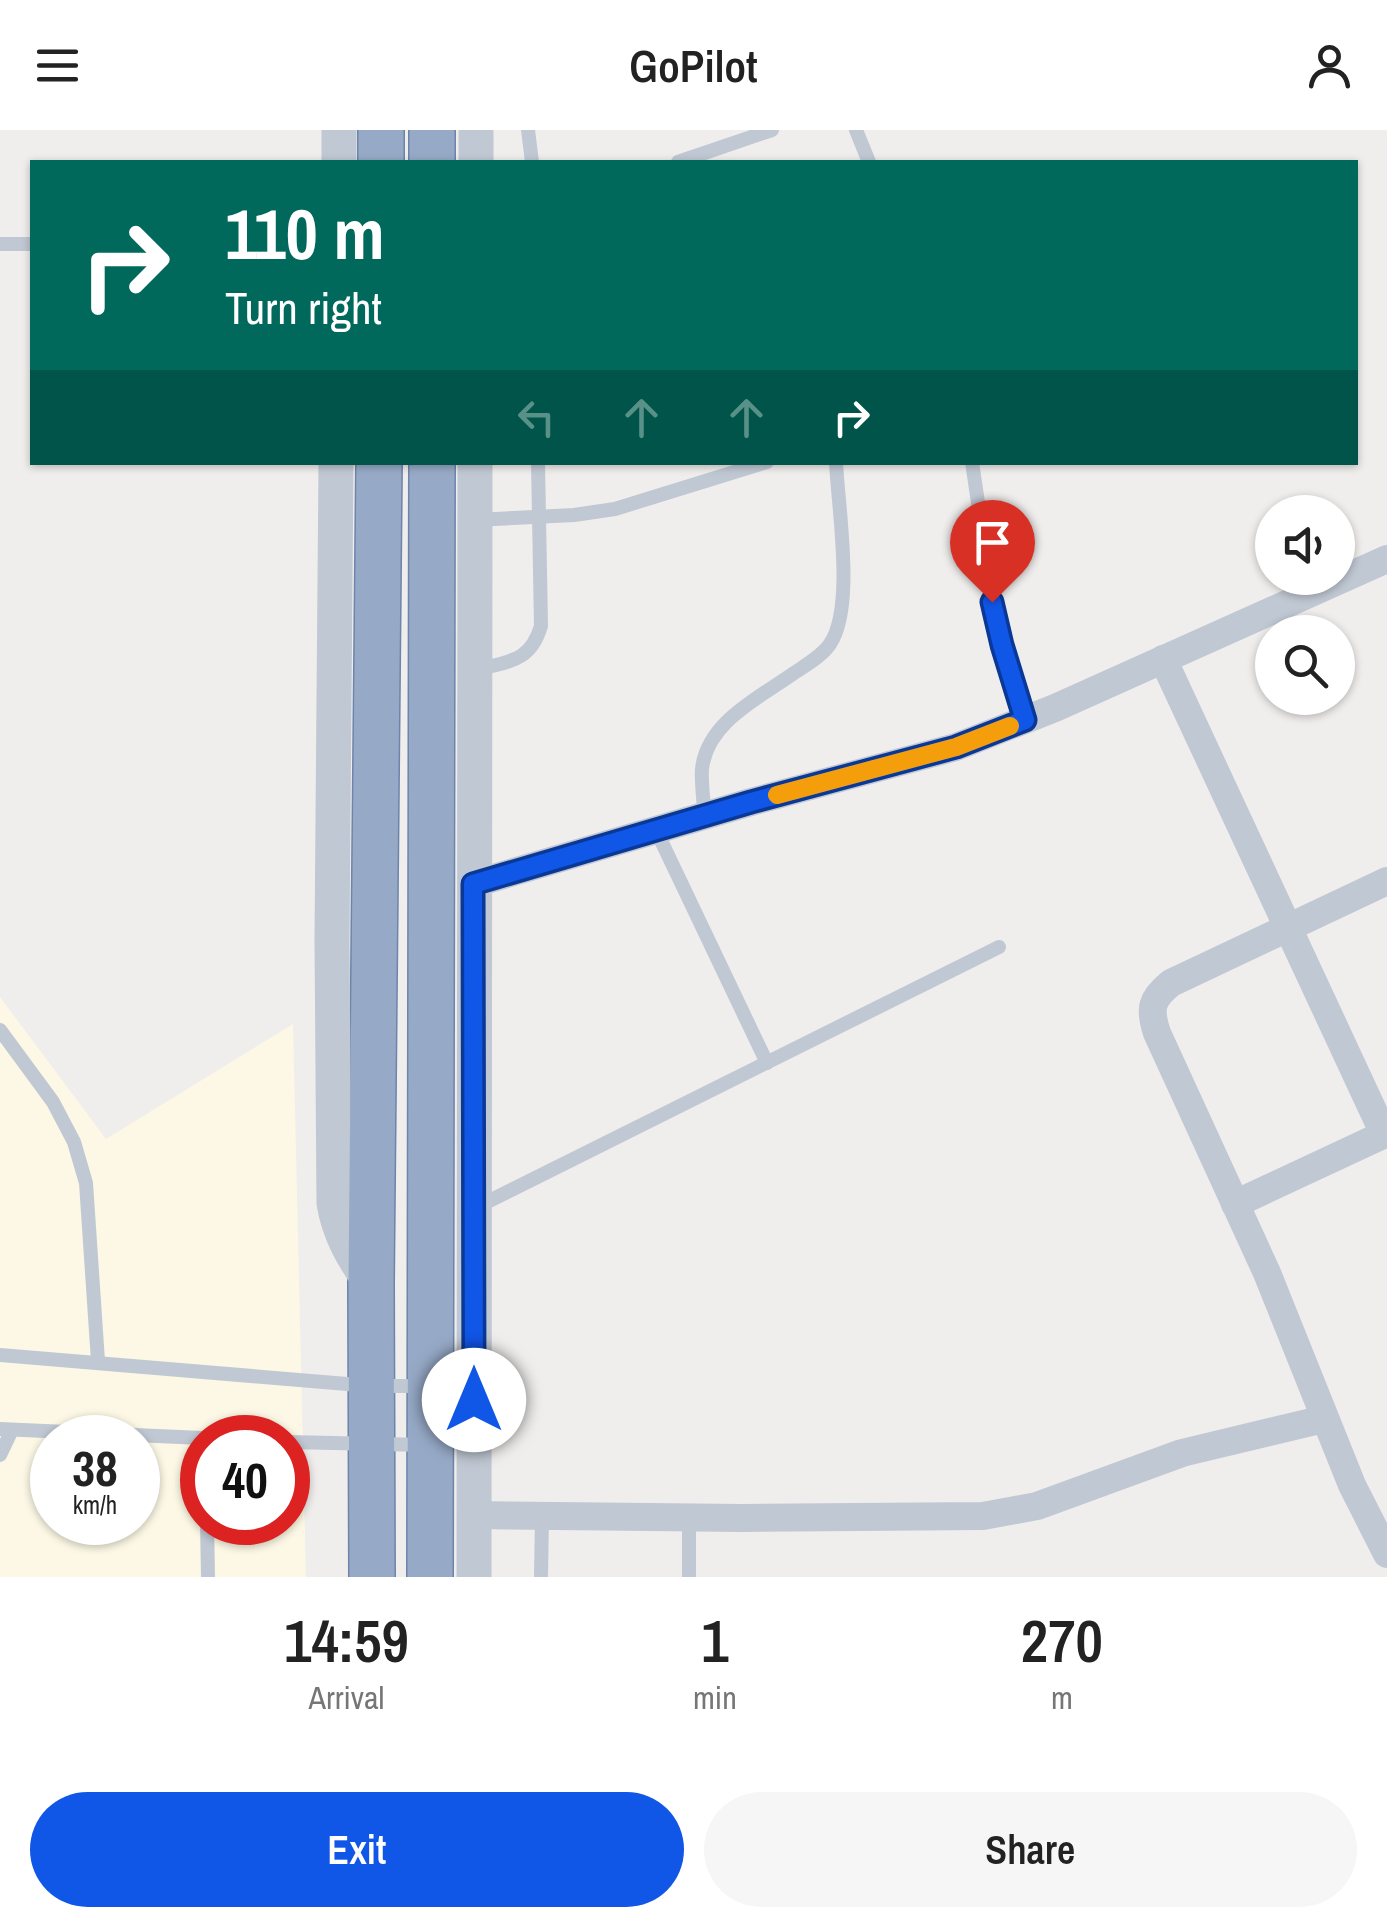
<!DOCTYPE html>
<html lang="en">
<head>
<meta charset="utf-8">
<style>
  :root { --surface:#fff; --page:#f6f6f6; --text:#222; --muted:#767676; --accent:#1056e7 }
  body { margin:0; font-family:"Archivo Narrow",sans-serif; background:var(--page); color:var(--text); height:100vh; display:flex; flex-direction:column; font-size:38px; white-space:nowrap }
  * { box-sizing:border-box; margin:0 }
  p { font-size:32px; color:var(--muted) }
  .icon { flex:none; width:55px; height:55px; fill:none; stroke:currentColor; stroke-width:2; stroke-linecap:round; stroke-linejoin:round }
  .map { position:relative; height:1447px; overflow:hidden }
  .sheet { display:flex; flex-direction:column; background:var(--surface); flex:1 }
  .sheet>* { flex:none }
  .banner { position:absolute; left:30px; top:30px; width:1328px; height:305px; border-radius:0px; box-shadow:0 2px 8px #0004; background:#00695c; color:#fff; overflow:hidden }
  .buttons { position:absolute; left:1255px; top:365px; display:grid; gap:20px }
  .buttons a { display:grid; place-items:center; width:100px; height:100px; border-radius:50%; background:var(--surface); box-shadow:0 2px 8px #0004; font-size:50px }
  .speed { position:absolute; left:30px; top:1285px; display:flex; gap:20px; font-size:50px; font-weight:700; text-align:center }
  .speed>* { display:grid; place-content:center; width:130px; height:130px; border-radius:50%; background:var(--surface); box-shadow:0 2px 8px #0004; line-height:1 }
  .speed small { font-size:25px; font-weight:400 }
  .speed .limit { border:15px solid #d22; background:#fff; color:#111 }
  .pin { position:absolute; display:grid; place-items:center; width:85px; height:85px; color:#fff; margin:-102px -42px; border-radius:50% 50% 50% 0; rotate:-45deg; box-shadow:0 0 10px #0007 }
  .pin .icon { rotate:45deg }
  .me { position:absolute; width:110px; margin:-55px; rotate:0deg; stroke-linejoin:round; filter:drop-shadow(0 0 8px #0008) }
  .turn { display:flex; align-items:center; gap:35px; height:210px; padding:0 30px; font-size:45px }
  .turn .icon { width:130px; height:130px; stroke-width:2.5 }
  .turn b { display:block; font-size:70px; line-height:85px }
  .lanes { display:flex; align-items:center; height:95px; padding:0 30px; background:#0003; justify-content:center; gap:50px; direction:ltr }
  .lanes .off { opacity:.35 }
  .eta { display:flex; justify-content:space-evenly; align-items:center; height:170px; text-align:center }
  .eta b { font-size:60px; font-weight:600; line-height:70px }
  .button { display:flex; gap:20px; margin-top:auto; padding:20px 30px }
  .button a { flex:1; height:115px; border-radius:60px; background:var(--accent); color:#fff; font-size:40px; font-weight:600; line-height:115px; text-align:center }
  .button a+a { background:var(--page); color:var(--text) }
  header { display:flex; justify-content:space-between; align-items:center; height:130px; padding:0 30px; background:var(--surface); font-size:45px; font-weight:600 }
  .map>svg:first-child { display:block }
  .commercial { fill:#fcf8e5; fill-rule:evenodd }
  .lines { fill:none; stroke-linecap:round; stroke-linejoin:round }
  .trunk-casing { stroke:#6d84ab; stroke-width:48 }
  .service { stroke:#c0c8d3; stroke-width:14 }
  .minor { stroke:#c0c8d3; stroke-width:28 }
  .tertiary { stroke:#c0c8d3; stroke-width:35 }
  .trunk { stroke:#96a9c6; stroke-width:45 }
  .route-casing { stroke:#0a3896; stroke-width:25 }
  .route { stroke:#1056e7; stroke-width:18 }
  .slow { stroke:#f59e0b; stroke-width:18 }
</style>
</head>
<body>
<header><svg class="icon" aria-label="menu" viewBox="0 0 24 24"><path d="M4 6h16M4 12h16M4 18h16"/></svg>GoPilot<svg class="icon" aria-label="person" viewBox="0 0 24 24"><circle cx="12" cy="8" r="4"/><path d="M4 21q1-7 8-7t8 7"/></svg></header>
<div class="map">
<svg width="1387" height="1447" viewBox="0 0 1387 1447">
  <rect width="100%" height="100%" fill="#f0eded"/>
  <path class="commercial" d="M 0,867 L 106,1009 L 293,894 L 306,1447 L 0,1447 ZM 52,1308 L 138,1308 L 138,1392 L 52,1392 ZM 202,1308 L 288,1308 L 288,1392 L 202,1392 Z"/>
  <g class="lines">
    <g class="trunk-casing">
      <g id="trunk">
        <path d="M 432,0 L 432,32"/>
        <path d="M 381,32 L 381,0"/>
        <path d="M 372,1447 L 371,1153 L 379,332"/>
        <path d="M 430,1447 L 432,332"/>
      </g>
    </g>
    <g class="service">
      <path d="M 528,0 L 532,32"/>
      <path d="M 856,0 L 869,32"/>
      <path d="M 678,32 L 772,0"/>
      <path d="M 0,114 L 32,114"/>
      <path d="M 972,332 C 985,421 997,505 1025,590"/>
      <path d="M 475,390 L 574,385 L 615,379 L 767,332"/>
      <path d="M 475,540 C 508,531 530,533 541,496 L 538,332"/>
      <path d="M 704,685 C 704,670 701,654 702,639 C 707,592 759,568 794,543 C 806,535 822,526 830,514 C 855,477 838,378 836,332"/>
      <path d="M 656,700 L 767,933"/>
      <path d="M 0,900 L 53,972 L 74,1012 L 86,1053 L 98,1231"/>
      <path d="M 479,1076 L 999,817"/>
      <path d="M 0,1225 L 371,1256 L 425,1256"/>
      <path d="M 0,1299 L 202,1308"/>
      <path d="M 288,1312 L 425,1315"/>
      <path d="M 0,1325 L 11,1302"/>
      <path d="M 207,1392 L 208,1447"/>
      <path d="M 541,1447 L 542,1386"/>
      <path d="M 689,1447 L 689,1388"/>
    </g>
    <g class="minor">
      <path d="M 1163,529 L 1384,1004"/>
      <path d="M 1387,751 L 1171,853 C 1151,869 1149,879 1157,903 L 1267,1143 L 1352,1355 L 1387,1424"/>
      <path d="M 473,754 L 751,672 L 956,617 L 1055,578 L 1387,429"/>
      <path d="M 1235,1074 L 1387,1003"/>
      <path d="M 474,1385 L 743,1388 L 983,1386 L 1037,1376 L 1182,1323 L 1324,1289"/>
    </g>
    <g class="tertiary">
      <path d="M 339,32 L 339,0"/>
      <path d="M 476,32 L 476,0"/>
      <path d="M 336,332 L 332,810 L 334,1073 C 339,1104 353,1127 371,1153"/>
      <path d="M 474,1447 L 475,332"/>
    </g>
    <use href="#trunk" class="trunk"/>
  </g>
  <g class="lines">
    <g class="route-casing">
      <path id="route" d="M 474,1270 L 473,754 L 751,672 L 956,617 L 1025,590 L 1002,515 L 992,472"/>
    </g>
    <use href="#route" class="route"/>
    <path class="slow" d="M 777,665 L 956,617 L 1010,596"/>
  </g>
</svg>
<div class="buttons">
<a><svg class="icon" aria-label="sound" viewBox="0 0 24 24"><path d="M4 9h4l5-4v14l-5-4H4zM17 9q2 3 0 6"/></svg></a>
<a><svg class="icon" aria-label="search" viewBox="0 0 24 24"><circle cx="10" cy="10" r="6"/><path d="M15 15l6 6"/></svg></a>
</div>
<div class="speed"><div>38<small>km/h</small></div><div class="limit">40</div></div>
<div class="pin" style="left:992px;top:472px;background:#d93025"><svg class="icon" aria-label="arrive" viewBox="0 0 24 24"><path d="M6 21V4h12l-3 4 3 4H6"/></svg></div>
<svg class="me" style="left:474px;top:1270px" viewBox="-20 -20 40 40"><circle r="19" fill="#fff"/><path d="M0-13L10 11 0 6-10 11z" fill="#1056e7"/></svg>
<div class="banner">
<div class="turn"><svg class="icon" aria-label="right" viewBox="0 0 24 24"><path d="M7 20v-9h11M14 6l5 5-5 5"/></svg><div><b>110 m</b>Turn right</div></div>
<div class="lanes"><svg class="icon off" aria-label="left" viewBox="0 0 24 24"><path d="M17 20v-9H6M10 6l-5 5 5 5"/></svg><svg class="icon off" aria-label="ahead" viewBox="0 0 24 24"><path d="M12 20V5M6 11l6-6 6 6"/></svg><svg class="icon off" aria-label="ahead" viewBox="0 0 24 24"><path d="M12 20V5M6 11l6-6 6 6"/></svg><svg class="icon" aria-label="right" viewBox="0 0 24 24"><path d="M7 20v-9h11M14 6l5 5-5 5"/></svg></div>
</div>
</div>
<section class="sheet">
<div class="eta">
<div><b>14:59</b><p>Arrival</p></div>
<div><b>1</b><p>min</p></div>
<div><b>270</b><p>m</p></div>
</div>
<div class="button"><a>Exit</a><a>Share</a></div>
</section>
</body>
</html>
